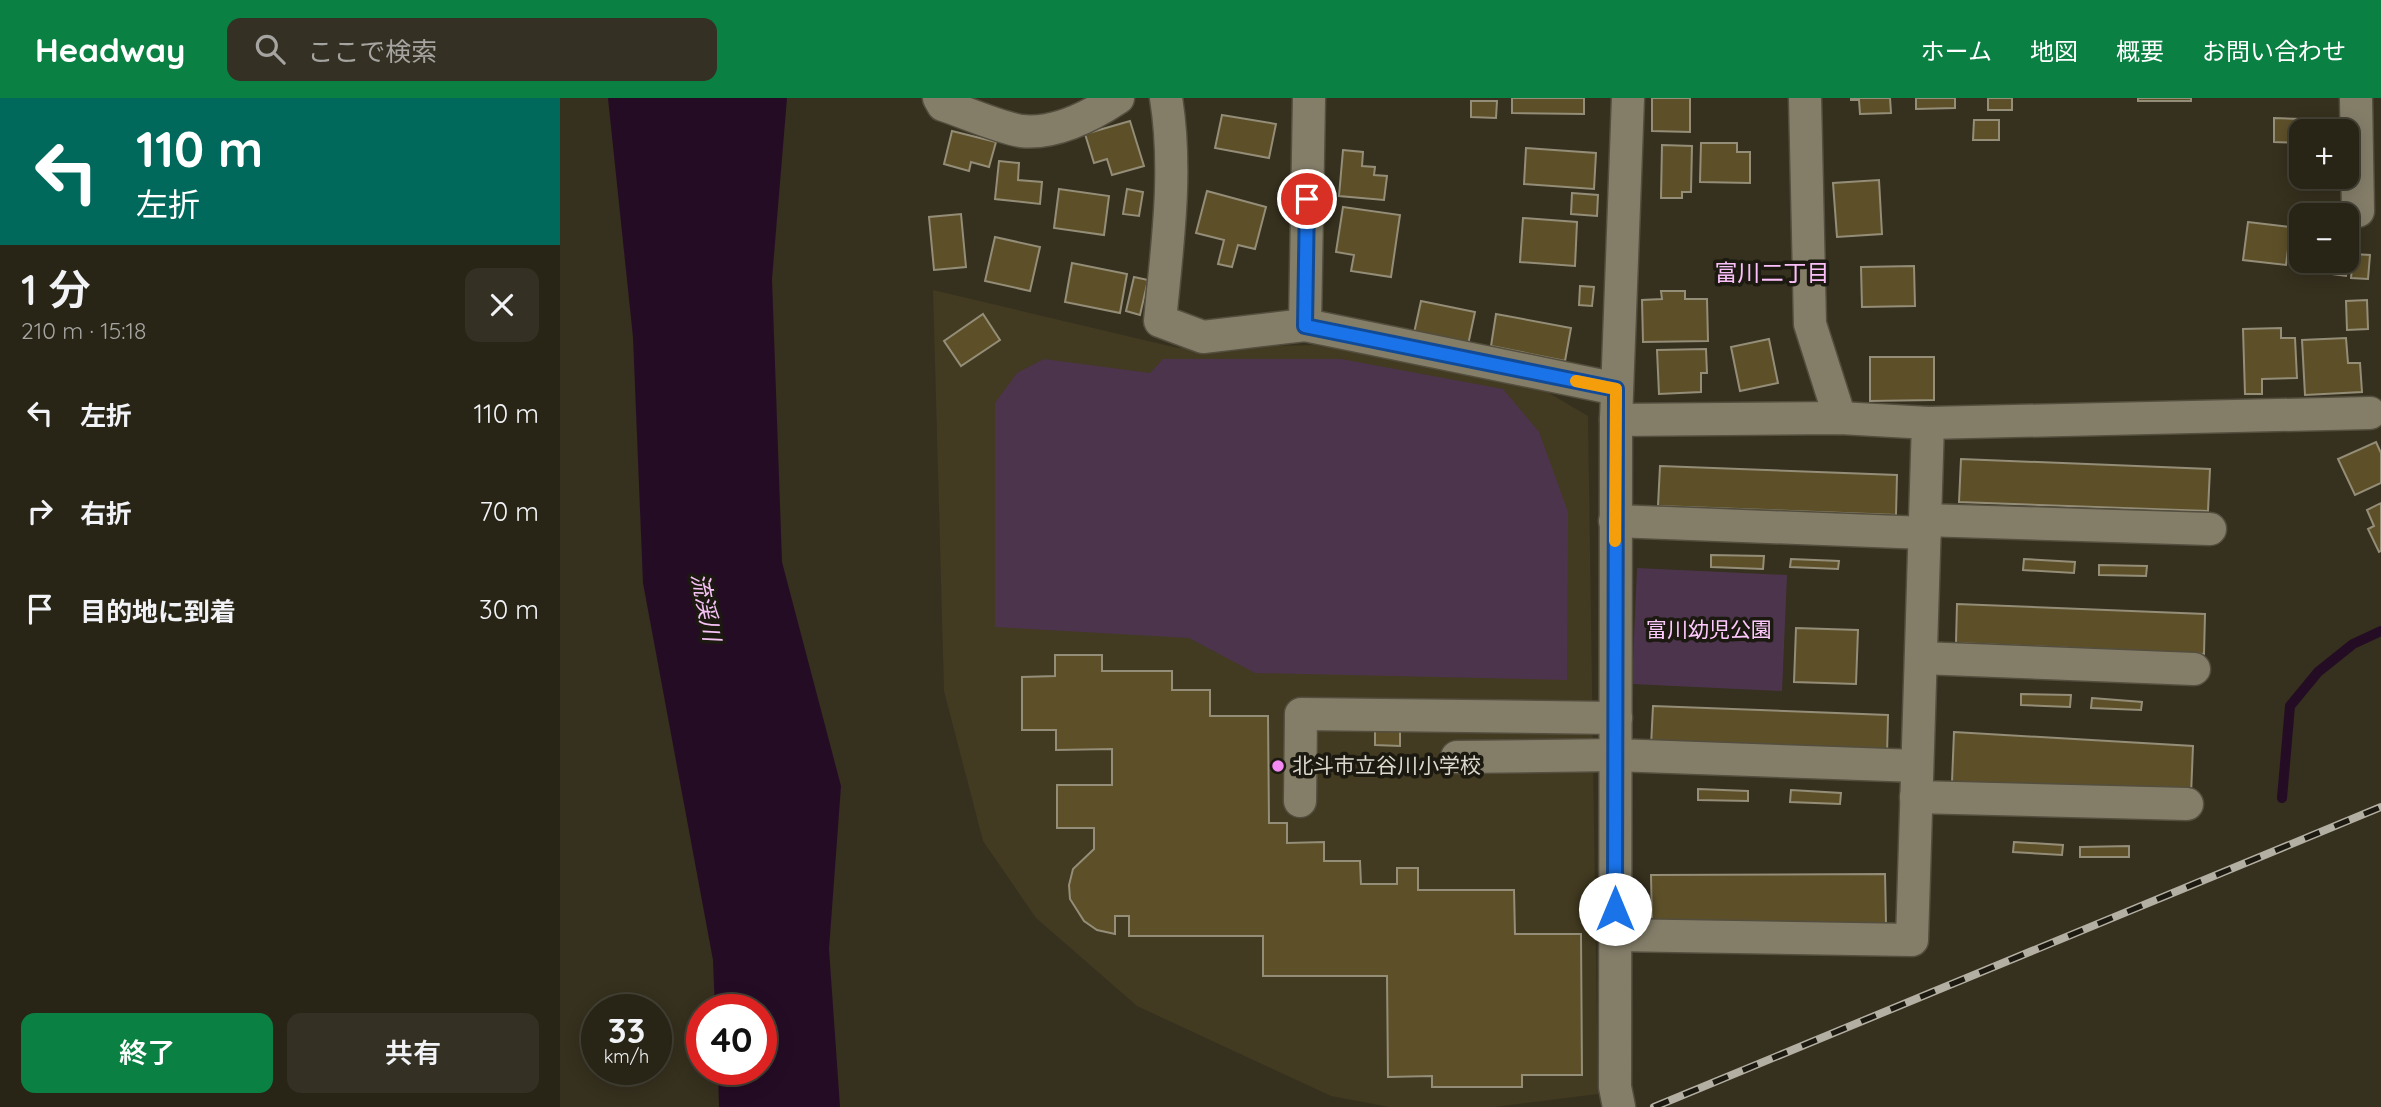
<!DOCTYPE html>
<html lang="ja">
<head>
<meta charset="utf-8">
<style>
  :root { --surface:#282416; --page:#343023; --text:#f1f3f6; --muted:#a5a4a1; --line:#444135; --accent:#0b8043 }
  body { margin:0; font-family:Quicksand,"Noto Sans JP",sans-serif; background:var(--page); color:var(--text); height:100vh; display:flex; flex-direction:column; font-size:26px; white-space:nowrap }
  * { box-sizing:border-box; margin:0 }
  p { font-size:23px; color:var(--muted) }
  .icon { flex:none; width:38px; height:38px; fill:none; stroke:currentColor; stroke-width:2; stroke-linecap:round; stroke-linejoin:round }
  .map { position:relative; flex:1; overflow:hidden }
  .drawer { display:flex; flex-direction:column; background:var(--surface); width:560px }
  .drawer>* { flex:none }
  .top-card { background:#00695c; color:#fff; overflow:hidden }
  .tools { position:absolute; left:1729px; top:21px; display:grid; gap:14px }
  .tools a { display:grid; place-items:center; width:70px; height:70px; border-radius:14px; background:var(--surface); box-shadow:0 4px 18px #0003,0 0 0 2px var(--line); font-size:35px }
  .speed { position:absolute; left:21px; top:896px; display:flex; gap:14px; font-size:35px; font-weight:700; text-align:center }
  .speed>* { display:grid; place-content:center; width:91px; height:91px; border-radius:50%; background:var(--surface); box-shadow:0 4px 18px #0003,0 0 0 2px var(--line); line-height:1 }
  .speed small { font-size:18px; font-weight:400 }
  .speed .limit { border:10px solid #d22; background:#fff; color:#111 }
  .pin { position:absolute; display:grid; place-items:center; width:60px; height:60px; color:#fff; margin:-30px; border:4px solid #fff; border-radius:50%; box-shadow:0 2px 7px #0007 }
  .me { position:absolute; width:77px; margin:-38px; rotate:0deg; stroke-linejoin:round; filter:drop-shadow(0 0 5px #0008) }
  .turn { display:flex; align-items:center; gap:24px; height:147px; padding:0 21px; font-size:32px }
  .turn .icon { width:91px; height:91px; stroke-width:2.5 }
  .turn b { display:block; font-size:49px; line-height:60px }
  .round { display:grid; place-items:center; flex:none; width:74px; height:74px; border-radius:14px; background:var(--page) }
  .summary { display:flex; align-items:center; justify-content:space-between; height:119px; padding:0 21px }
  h1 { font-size:42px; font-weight:600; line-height:52px }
  .cta { display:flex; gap:14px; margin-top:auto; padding:14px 21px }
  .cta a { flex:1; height:80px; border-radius:14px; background:var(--accent); color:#fff; font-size:28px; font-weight:600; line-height:80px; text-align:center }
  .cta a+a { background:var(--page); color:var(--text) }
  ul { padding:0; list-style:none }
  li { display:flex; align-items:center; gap:21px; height:98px; padding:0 21px }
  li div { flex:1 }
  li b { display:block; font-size:26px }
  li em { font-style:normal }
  header { display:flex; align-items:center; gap:42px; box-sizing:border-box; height:98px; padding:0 35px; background:var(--accent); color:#fff }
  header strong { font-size:33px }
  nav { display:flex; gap:38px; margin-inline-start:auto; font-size:24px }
  .search { width:490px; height:63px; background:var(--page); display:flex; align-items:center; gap:18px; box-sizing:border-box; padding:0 24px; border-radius:14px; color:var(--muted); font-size:26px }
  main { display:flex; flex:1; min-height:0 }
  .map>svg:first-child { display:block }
  .built { fill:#423a21 }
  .green { fill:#4c354c }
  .water { fill:#250c25 }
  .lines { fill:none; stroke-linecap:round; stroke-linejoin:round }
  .stream { stroke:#250c25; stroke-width:10 }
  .building { fill:#5d5029; stroke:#948d78; stroke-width:2 }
  .minor-casing { stroke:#534e3e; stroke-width:35 }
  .minor { stroke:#847e69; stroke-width:32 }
  .rail-casing { stroke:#b3afa2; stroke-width:8 }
  .rail { stroke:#1b1910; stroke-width:5; stroke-dasharray:16; stroke-linecap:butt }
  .route-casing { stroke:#114b97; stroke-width:18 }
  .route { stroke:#1a73e8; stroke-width:12 }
  .slow { stroke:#f59e0b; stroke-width:12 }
  .poi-dot { fill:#f28af2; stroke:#1b1910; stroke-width:2.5 }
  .labels { text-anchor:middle; stroke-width:7; stroke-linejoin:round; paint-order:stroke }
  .park-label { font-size:21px; fill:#fec9fc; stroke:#1b1910 }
  .poi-label { font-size:21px; fill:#dcd8cd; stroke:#1b1910; text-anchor:start }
  .neighbourhood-label { font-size:23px; fill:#fbc0f9; stroke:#1b1910 }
  .water-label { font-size:23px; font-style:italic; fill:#f7c3f6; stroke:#1b1910 }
</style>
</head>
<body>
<header>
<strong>Headway</strong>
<div class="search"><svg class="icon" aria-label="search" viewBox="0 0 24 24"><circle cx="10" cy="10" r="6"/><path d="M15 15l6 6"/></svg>ここで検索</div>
<nav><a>ホーム</a><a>地図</a><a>概要</a><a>お問い合わせ</a></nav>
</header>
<main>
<section class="drawer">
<div class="top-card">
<div class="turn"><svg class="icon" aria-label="left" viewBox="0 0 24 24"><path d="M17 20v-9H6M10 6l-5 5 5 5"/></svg><div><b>110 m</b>左折</div></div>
</div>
<div class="summary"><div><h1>1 分</h1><p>210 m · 15:18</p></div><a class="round"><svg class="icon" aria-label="close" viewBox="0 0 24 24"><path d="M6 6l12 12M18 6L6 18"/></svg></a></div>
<ul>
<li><svg class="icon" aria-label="left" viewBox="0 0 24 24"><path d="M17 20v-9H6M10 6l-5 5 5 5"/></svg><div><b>左折</b></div><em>110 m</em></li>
<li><svg class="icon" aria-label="right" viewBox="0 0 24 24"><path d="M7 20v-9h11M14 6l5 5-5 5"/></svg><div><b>右折</b></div><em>70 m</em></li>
<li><svg class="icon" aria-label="arrive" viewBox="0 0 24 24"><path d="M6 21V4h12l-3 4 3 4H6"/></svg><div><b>目的地に到着</b></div><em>30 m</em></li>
</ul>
<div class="cta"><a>終了</a><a>共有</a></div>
</section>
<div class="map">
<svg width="1821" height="1009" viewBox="0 0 1821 1009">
  <rect width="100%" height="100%" fill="#36301e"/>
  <path class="built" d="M 373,192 L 618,250 L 754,247 L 972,285 L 1028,318 L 1038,996 L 934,1009 L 829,1009 L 771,998 L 577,908 L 476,820 L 423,743 L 384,593 Z"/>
  <g class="green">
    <path d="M 484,261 L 590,275 L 603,261 L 781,261 L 943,291 L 979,334 L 1008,414 L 1007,582 L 695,575 L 629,540 L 435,529 L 435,305 L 457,275 Z"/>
    <path d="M 1077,470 L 1227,477 L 1222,593 L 1072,586 Z"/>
  </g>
  <path class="water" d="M 48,0 L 227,0 L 212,181 L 222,464 L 281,688 L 269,851 L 280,1009 L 159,1009 L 158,971 L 201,971 L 201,912 L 155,912 L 153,862 L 83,485 L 73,239 Z"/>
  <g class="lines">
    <path class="stream" d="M 1722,700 L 1730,608 L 1758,574 L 1793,546 L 1821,533"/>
  </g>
  <g class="building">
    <path d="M 952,0 L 1024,0 L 1024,16 L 952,15 Z"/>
    <path d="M 1092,0 L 1130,0 L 1130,34 L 1092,33 Z"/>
    <path d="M 1291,0 L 1330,0 L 1331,15 L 1300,16 L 1299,2 L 1291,2 Z"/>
    <path d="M 1356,0 L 1395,0 L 1395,10 L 1356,11 Z"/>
    <rect x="1428" y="0" width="24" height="12"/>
    <rect x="1578" y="0" width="53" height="3"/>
    <path d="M 911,3 L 937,3 L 936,20 L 911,19 Z"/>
    <path d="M 662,17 L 716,26 L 709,60 L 655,50 Z"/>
    <path d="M 1714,20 L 1774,22 L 1774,33 L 1741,33 L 1741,45 L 1714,44 Z"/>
    <path d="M 1414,22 L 1439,22 L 1439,42 L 1413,42 Z"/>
    <path d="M 570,23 L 584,68 L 552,77 L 547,61 L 534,65 L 525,36 Z"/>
    <path d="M 392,33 L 436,44 L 429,69 L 411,64 L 409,73 L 384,66 Z"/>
    <path d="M 1141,45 L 1177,45 L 1177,54 L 1190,54 L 1190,85 L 1140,84 Z"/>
    <path d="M 1102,47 L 1132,48 L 1131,94 L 1122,94 L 1122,100 L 1101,100 Z"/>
    <path d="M 966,50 L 1036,55 L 1034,91 L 964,86 Z"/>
    <path d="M 783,52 L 803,54 L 802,68 L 815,69 L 814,77 L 827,78 L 824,102 L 779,98 Z"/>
    <path d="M 439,63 L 459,65 L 458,82 L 482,84 L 480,106 L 435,101 Z"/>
    <path d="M 1319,82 L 1322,136 L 1277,139 L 1273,85 Z"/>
    <path d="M 499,91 L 549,98 L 544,137 L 494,130 Z"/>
    <path d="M 567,91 L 583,94 L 579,118 L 563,116 Z"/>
    <path d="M 647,93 L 706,109 L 695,151 L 678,147 L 672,169 L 658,166 L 664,142 L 636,135 Z"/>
    <path d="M 1012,95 L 1038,97 L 1037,118 L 1011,116 Z"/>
    <path d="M 783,109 L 840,117 L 831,179 L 791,173 L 794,157 L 776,154 Z"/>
    <path d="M 401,116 L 406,169 L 374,172 L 369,119 Z"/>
    <path d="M 963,120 L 1017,124 L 1015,168 L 960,164 Z"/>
    <path d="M 1688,124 L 1731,129 L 1726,167 L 1683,162 Z"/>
    <path d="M 1737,136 L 1741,137 L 1741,163 L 1787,163 L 1788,161 L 1786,178 L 1733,171 Z"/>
    <path d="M 435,139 L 480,149 L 470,193 L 425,183 Z"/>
    <path d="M 1793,156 L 1810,157 L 1808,181 L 1791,180 Z"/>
    <path d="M 512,165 L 567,176 L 560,215 L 505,204 Z"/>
    <path d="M 1354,168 L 1355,208 L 1302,209 L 1301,169 Z"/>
    <path d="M 574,179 L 588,182 L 580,217 L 566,213 Z"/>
    <path d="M 1020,188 L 1034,189 L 1032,208 L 1019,207 Z"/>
    <path d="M 1101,193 L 1125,193 L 1125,201 L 1147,201 L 1148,243 L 1083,244 L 1082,202 L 1102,201 Z"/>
    <path d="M 1807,202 L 1808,231 L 1787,232 L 1786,203 Z"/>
    <path d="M 861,203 L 915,214 L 908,247 L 854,235 Z"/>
    <path d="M 423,216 L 440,242 L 401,268 L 384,243 Z"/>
    <path d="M 936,216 L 1011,230 L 1005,263 L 931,248 Z"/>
    <path d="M 1721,230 L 1721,240 L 1735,240 L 1737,280 L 1702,281 L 1702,296 L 1685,296 L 1683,231 Z"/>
    <path d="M 1786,240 L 1788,265 L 1800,265 L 1802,294 L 1745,297 L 1742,242 Z"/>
    <path d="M 1209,241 L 1218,285 L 1180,293 L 1171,249 Z"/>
    <path d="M 1146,251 L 1147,275 L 1141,275 L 1141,294 L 1099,296 L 1097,252 Z"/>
    <path d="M 1310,259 L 1374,259 L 1374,302 L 1310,303 Z"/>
    <path d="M 1816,344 L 1821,355 L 1821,385 L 1795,397 L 1778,361 Z"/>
    <path d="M 1401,361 L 1650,371 L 1648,413 L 1399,404 Z"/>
    <path d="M 1100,368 L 1337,377 L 1336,417 L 1098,408 Z"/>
    <path d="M 1821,405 L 1821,453 L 1819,454 L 1808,431 L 1814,428 L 1807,412 Z"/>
    <path d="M 1151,457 L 1204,458 L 1203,471 L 1151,469 Z"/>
    <path d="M 1231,461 L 1279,463 L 1278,471 L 1230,469 Z"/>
    <path d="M 1464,461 L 1515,464 L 1514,475 L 1463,472 Z"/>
    <path d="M 1539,467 L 1587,468 L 1586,478 L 1539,477 Z"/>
    <path d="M 1397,506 L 1645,516 L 1644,556 L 1396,545 Z"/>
    <path d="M 1236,530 L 1298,532 L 1296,586 L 1234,584 Z"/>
    <path d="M 495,557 L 542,557 L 542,573 L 612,573 L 612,592 L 650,592 L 650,618 L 708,618 L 709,725 L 727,725 L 727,745 L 764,744 L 764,763 L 800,763 L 801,786 L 837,786 L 837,770 L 858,770 L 858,792 L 954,792 L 955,836 L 1021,836 L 1022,977 L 962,977 L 962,989 L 872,989 L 872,978 L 828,979 L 827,878 L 703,878 L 703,838 L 569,838 L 569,818 L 555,818 L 555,836 L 537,832 L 524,823 L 510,801 L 509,787 L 513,771 L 534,751 L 534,730 L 497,730 L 497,687 L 552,687 L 552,651 L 496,652 L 496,632 L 462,632 L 462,579 L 495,578 Z"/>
    <path d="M 1461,596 L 1511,597 L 1510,609 L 1461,607 Z"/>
    <path d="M 1532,600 L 1582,604 L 1581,612 L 1531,610 Z"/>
    <path d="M 1093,608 L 1328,617 L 1327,657 L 1091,648 Z"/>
    <path d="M 815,631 L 840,632 L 840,648 L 815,647 Z"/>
    <path d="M 1394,634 L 1633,648 L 1631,697 L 1392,684 Z"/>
    <path d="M 1138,691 L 1188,693 L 1188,703 L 1138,702 Z"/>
    <path d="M 1231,692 L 1281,695 L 1280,706 L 1230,704 Z"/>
    <path d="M 1454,744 L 1503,747 L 1502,757 L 1453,754 Z"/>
    <path d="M 1569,748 L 1569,759 L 1520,759 L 1520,749 Z"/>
    <path d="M 1325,776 L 1326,826 L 1092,827 L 1091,777 Z"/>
  </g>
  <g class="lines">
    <g class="minor-casing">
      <g id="minor">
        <path d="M 379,0 L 383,7 C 404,14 441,30 461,33 C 495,37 531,18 558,0"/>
        <path d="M 606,0 C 618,74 607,149 600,223 L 643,239 L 745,227"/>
        <path d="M 749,0 L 745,227 L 1057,291"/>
        <path d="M 1245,0 L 1250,226 L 1280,320"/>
        <path d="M 1796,0 L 1798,113"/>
        <path d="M 1056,322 L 1280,320 L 1368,325 L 1810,315"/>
        <path d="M 1365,422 L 1650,431"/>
        <path d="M 1055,423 L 1365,435"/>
        <path d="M 1361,560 L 1634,571"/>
        <path d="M 897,659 L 1055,657 L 1357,668"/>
        <path d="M 1356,699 L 1627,706"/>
        <path d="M 740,703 L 741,616 L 1056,620"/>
        <path d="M 1055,837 L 1352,842 L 1368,325"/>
        <path d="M 1059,1009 L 1055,989 L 1056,322 L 1068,0"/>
      </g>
    </g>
    <use href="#minor" class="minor"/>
    <g class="rail-casing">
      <path id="rail" d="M 1094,1009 L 1821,709"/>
    </g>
    <use href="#rail" class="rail"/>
  </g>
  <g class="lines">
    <g class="route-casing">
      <path id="route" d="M 747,101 L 745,228 L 1056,291 L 1055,811"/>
    </g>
    <use href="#route" class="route"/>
    <path class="slow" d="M 1016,283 L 1056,291 L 1055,443"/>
  </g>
  <circle class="poi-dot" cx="718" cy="668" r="7"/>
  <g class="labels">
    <g class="park-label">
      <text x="1149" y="539">富川幼児公園</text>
    </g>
    <g class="poi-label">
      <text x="732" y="675">北斗市立谷川小学校</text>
    </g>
    <g class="neighbourhood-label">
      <text x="1212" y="183">富川二丁目</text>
    </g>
    <g class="water-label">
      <text transform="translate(146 509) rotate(79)" y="8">流渓川</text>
    </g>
  </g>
</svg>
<div class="tools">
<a>+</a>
<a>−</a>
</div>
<div class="speed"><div>33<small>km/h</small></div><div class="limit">40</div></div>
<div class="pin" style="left:747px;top:101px;background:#d93025"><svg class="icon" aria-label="arrive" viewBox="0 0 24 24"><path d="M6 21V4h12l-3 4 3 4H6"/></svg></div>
<svg class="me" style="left:1055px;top:811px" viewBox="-20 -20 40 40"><circle r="19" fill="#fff"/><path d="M0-13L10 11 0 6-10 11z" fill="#1a73e8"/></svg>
</div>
</main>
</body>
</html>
